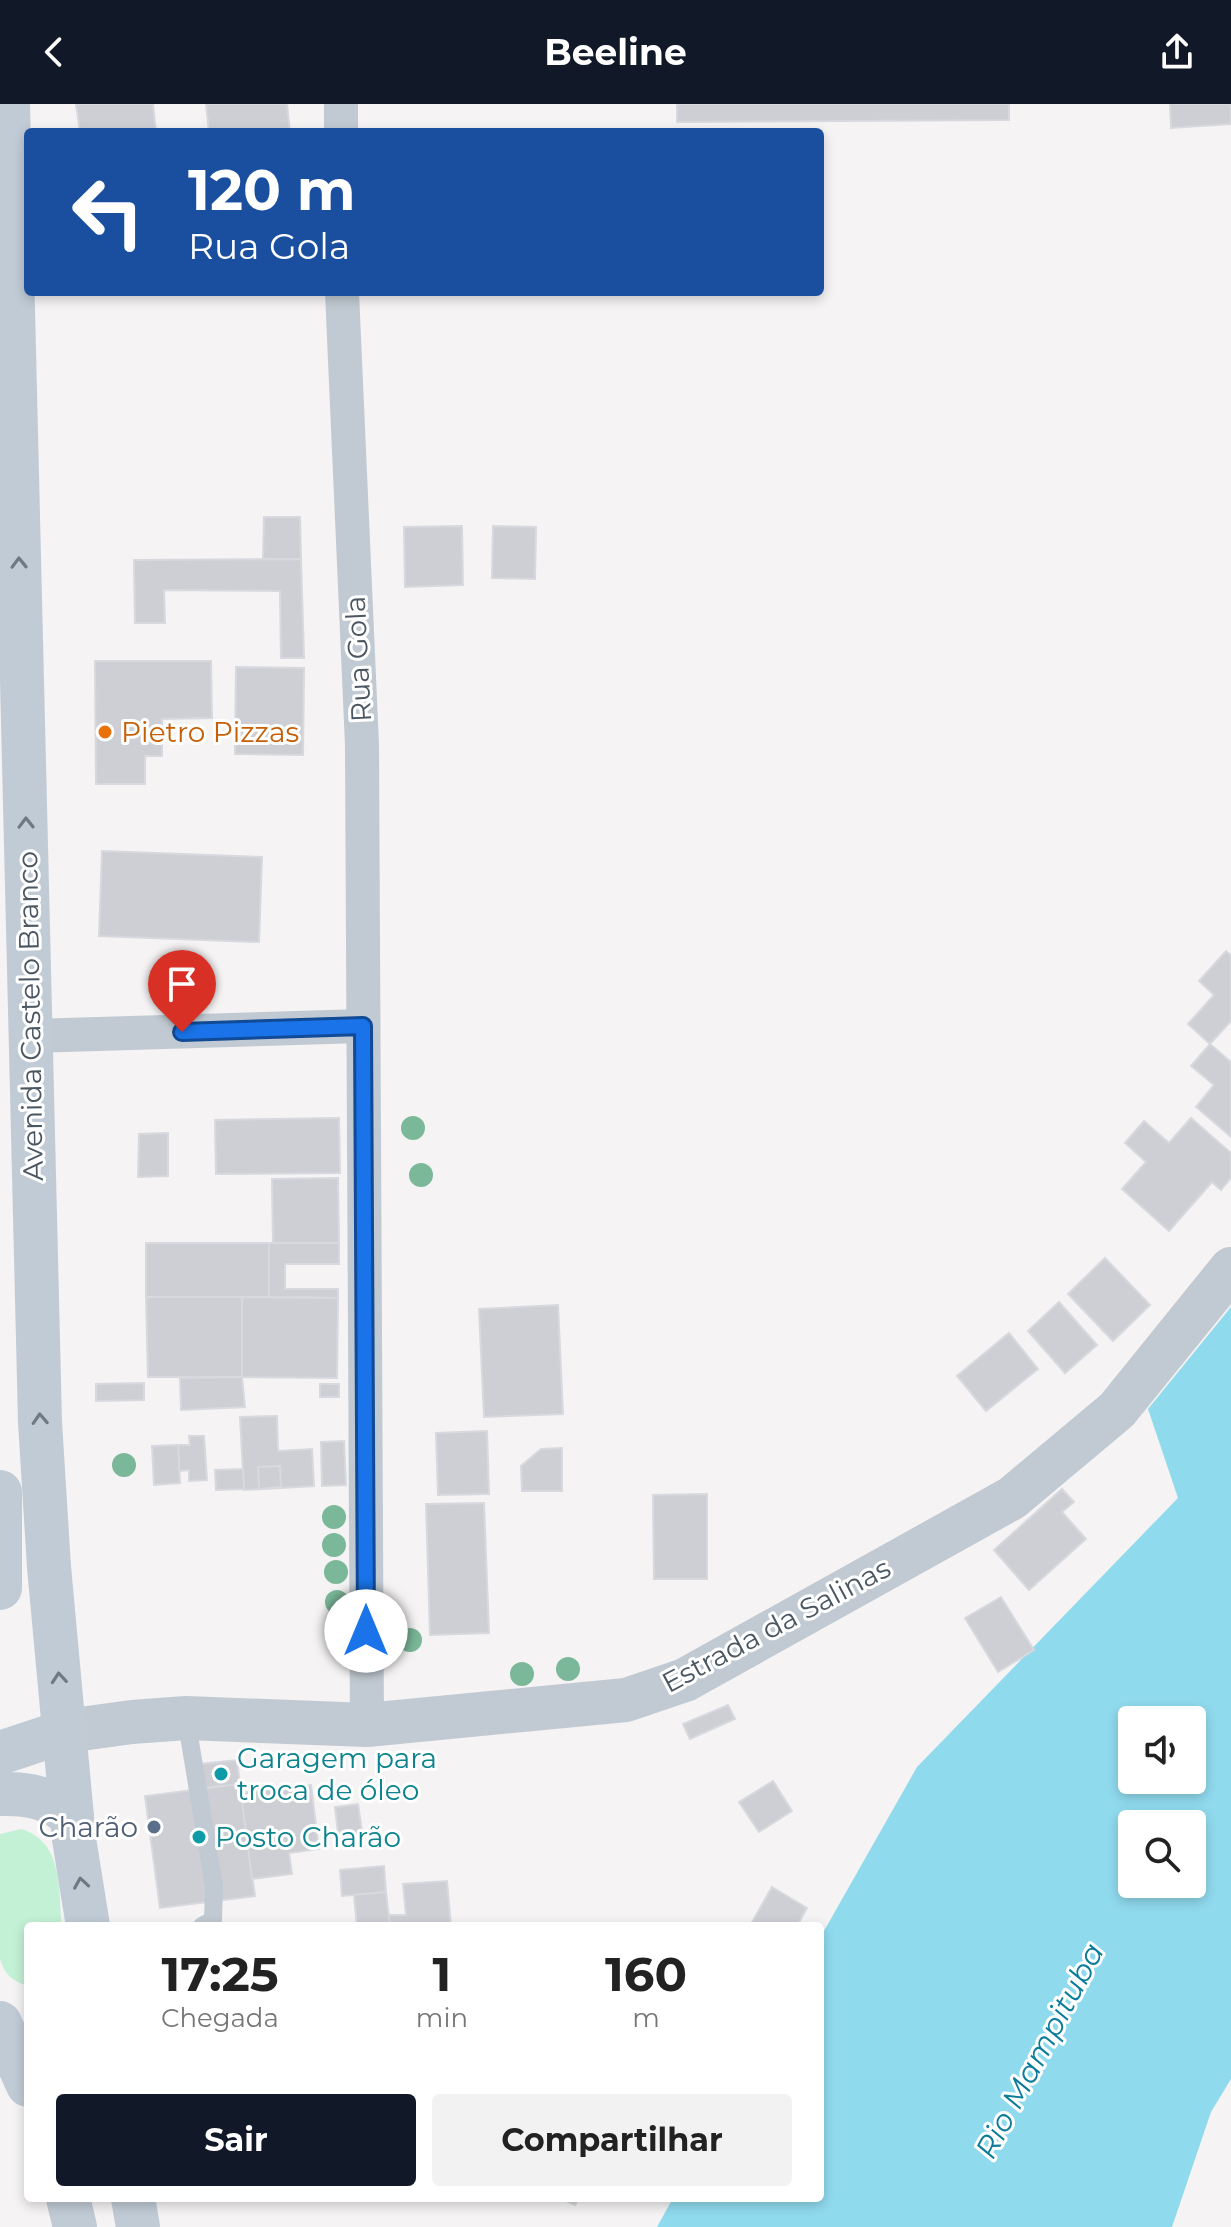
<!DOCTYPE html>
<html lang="pt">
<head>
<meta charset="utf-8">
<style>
  :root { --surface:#fff; --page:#f2f2f2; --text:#222; --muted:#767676; --accent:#111827 }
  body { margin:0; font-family:Montserrat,sans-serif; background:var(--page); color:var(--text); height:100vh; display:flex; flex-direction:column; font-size:30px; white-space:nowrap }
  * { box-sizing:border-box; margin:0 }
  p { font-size:26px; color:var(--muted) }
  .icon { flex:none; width:44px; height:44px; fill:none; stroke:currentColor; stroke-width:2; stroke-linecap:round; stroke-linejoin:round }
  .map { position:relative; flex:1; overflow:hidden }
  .sheet { position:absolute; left:24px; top:1818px; width:800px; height:280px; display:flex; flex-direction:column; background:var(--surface); border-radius:8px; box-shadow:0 4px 12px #0003 }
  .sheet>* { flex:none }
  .banner { position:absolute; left:24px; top:24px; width:800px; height:168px; border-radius:8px; box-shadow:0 4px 12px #0003; background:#1a4fa0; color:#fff; overflow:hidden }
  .fabs { position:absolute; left:1118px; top:1602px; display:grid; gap:16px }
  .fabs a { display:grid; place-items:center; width:88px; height:88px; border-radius:8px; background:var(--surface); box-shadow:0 4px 12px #0003; font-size:40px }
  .pin { position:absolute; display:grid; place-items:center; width:68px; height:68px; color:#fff; margin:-82px -34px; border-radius:50% 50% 50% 0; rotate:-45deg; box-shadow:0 0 8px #0007 }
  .pin .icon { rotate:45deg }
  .me { position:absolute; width:88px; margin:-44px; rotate:0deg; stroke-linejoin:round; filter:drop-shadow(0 0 6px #0008) }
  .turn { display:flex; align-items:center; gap:28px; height:168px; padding:0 32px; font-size:36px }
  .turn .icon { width:104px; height:104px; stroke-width:2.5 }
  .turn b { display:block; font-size:56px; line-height:68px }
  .eta { display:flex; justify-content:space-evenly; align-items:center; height:136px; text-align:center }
  .eta b { font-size:48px; font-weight:700; line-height:56px }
  .action { display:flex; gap:16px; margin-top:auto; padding:16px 32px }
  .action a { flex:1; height:92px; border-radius:8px; background:var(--accent); color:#fff; font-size:32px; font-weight:700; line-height:92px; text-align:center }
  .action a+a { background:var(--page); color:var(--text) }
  header { display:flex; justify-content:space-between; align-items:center; height:104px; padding:0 32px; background:var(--accent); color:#fff; font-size:36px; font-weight:700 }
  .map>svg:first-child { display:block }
  .green { fill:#c3f1d5 }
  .water { fill:#90daee; fill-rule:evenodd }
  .building { fill:#cdcfd5; stroke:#d7d9de; stroke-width:2 }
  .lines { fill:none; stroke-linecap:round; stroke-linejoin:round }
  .service { stroke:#c1cad2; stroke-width:18 }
  .minor { stroke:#c1cad2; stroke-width:34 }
  .tertiary { stroke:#c1cad2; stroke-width:44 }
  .secondary { stroke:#c1cbd6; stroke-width:44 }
  .tree { fill:#7bb799 }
  .oneway { stroke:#6e7984 }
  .route-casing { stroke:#114b97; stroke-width:20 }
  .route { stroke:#1a73e8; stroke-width:14 }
  .food-dot { fill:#e8710a; stroke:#fff; stroke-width:3 }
  .culture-dot { fill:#0f9aa8; stroke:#fff; stroke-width:3 }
  .service-dot { fill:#5c6f8a; stroke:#fff; stroke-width:3 }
  .labels { text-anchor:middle; stroke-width:6; stroke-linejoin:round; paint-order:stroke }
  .street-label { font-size:28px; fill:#4a5661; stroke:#fff }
  .food-label { font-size:28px; fill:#c56008; stroke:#fff; text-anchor:start }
  .culture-label { font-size:28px; fill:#0d838f; stroke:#fff; text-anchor:start }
  .service-label { font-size:28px; fill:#4e5e75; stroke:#fff; text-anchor:end }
  .water-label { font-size:30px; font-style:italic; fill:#0c7c9b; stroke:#fff }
</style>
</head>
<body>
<header><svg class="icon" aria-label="back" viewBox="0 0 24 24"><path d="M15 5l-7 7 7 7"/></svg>Beeline<svg class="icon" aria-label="share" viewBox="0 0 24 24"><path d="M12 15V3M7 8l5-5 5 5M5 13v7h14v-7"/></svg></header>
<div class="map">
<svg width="1231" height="2123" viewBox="0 0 1231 2123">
  <rect width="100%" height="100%" fill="#f5f3f3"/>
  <path class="green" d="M 21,1725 C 64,1738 58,1785 62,1822 L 28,1822 L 28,1882 C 12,1877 4,1870 0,1854 L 0,1730 Z"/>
  <path class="water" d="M 1231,1203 L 1231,1975 L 1211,2008 L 1172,2123 L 657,2123 L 673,2094 L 820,2094 L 820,1834 L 917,1663 L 1178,1394 L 1148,1305 ZM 1132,1616 L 1192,1616 L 1192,1676 L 1132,1676 ZM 1132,1720 L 1192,1720 L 1192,1780 L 1132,1780 Z"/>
  <g class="building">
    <path d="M 76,0 L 153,0 L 156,28 L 80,28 Z"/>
    <path d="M 206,0 L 287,0 L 290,28 L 209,28 Z"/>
    <path d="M 677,0 L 1009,0 L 1009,16 L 677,18 Z"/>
    <path d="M 1170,0 L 1231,0 L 1231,20 L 1171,24 Z"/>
    <path d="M 264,413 L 300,413 L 301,455 L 263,455 Z"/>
    <path d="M 462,422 L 463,481 L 405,483 L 404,423 Z"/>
    <path d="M 493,422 L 536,423 L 535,475 L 492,474 Z"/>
    <path d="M 301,455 L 304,554 L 281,554 L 280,487 L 164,486 L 165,519 L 135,519 L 134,456 Z"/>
    <path d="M 95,557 L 211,557 L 212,614 L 162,615 L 162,652 L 145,652 L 145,680 L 96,680 Z"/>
    <path d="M 236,563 L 304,564 L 303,651 L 235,650 Z"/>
    <path d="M 102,747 L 262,753 L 259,838 L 99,832 Z"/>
    <path d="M 1226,847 L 1231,851 L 1231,917 L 1210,940 L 1188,920 L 1214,891 L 1199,877 Z"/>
    <path d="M 1210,940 L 1231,958 L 1231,1033 L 1196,1003 L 1214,981 L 1191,962 Z"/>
    <path d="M 339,1014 L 340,1069 L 216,1070 L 215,1016 Z"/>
    <path d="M 1191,1014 L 1231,1049 L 1231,1074 L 1221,1086 L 1212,1078 L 1169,1127 L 1122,1085 L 1146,1058 L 1125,1039 L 1144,1017 L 1169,1039 Z"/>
    <path d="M 168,1029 L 168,1072 L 138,1073 L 139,1030 Z"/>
    <path d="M 338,1074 L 339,1139 L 273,1140 L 272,1075 Z"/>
    <rect x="146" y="1139" width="123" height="54"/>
    <path d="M 269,1139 L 339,1139 L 339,1160 L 285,1160 L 285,1185 L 338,1185 L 338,1194 L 269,1193 Z"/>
    <path d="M 1105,1154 L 1150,1201 L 1113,1237 L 1068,1190 Z"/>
    <path d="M 146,1193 L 242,1193 L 242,1273 L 148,1273 Z"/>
    <path d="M 242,1193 L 338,1194 L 337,1274 L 242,1273 Z"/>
    <path d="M 1059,1198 L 1097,1241 L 1065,1269 L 1028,1227 Z"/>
    <path d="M 558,1201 L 563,1310 L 484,1313 L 479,1205 Z"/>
    <path d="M 1009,1229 L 1038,1265 L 986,1307 L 957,1272 Z"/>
    <path d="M 242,1273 L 245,1303 L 181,1306 L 180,1274 Z"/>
    <path d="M 144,1279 L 144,1296 L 96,1297 L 96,1280 Z"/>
    <rect x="320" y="1280" width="19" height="13"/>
    <path d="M 277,1312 L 278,1347 L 312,1345 L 314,1382 L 244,1386 L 240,1313 Z"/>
    <path d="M 487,1327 L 489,1390 L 438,1391 L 436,1329 Z"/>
    <path d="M 189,1332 L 204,1332 L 207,1376 L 189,1377 L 189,1366 L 179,1367 L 178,1341 L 190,1341 Z"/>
    <path d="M 344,1337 L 346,1381 L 322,1382 L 321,1338 Z"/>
    <path d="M 178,1341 L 180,1379 L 154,1381 L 152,1342 Z"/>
    <path d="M 562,1344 L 562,1387 L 522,1387 L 521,1362 L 541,1345 Z"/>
    <path d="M 280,1362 L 281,1383 L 259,1385 L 258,1363 Z"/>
    <path d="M 243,1365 L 244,1385 L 216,1386 L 215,1366 Z"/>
    <path d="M 1062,1385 L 1074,1398 L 1062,1408 L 1086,1435 L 1029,1486 L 994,1446 Z"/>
    <path d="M 707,1390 L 707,1475 L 654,1475 L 653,1391 Z"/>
    <path d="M 484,1399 L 489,1529 L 430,1531 L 426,1400 Z"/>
    <path d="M 1001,1493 L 1034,1546 L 998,1568 L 965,1514 Z"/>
    <path d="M 728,1601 L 735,1615 L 690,1635 L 683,1620 Z"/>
    <path d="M 237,1656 L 240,1680 L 204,1684 L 201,1660 Z"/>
    <path d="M 773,1677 L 792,1707 L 759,1728 L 739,1698 Z"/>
    <path d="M 240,1680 L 255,1792 L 160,1804 L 145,1692 Z"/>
    <path d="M 311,1681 L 319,1745 L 289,1749 L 292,1770 L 252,1775 L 241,1689 Z"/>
    <path d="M 358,1700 L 363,1735 L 339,1738 L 335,1703 Z"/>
    <path d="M 384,1762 L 386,1788 L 342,1792 L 340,1766 Z"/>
    <path d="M 447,1777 L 451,1822 L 390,1822 L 389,1811 L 406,1811 L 403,1780 Z"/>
    <path d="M 772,1783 L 807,1804 L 797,1822 L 751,1820 Z"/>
    <path d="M 386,1788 L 390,1822 L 357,1822 L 354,1791 Z"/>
    <path d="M 560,2094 L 579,2094 L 575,2101 Z"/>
  </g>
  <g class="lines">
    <path class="service" d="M 186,1614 L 214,1782 L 213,1816 L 202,1822"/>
    <g class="minor">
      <path d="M 341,0 L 341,28"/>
      <path d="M 342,188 L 362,641 L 367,1621"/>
      <path d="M 31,932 L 363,922"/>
    </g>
    <path class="tertiary" d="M 66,1627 L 132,1618 L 186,1614 L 367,1621 L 626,1596 L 685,1576 L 1012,1394 L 1117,1306 L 1231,1165"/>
    <g class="secondary">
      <path d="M 8,0 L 40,1318 L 49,1463 L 74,1735 L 88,1822"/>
      <path d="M 0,1388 L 0,1484"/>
      <path d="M 0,1649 L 66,1627"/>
      <path d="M 0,1690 C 29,1689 51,1694 72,1713"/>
      <path d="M 0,1919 L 28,1981"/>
      <path d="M 68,2094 L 75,2123"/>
      <path d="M 133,2094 L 138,2123"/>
    </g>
  </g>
  <g class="tree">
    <circle cx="413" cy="1024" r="12"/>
    <circle cx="421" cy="1071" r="12"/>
    <circle cx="124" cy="1361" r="12"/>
    <circle cx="334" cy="1413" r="12"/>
    <circle cx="334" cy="1441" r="12"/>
    <circle cx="336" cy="1468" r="12"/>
    <circle cx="337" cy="1498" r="12"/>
    <circle cx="341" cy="1529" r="12"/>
    <circle cx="410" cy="1536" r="12"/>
    <circle cx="568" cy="1565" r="12"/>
    <circle cx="522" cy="1570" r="12"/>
  </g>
  <defs><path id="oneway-chevron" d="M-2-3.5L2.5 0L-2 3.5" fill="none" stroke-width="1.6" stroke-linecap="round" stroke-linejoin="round" transform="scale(2)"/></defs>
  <g class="oneway">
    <use href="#oneway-chevron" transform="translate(19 459) rotate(-91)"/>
    <use href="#oneway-chevron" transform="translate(26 719) rotate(-91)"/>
    <use href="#oneway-chevron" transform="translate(40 1315) rotate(-93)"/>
    <use href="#oneway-chevron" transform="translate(59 1574) rotate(-95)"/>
    <use href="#oneway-chevron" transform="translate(81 1779) rotate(-99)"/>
  </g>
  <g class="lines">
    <g class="route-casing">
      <path id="route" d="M 182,928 L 363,922 L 366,1527"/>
    </g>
    <use href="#route" class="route"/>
  </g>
  <circle class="food-dot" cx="105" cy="628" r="8"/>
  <g class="culture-dot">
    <circle cx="221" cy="1670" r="8"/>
    <circle cx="199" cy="1733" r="8"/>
  </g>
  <circle class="service-dot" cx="154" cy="1723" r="8"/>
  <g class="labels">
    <g class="street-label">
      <text transform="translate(358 555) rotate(-93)" y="10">Rua Gola</text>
      <text transform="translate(30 912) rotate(-91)" y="10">Avenida Castelo Branco</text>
      <text transform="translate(776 1521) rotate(-28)" y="10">Estrada da Salinas</text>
    </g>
    <g class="food-label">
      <text x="121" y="638">Pietro Pizzas</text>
    </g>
    <g class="culture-label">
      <text x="237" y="1664">Garagem para<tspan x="237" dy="32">troca de óleo</tspan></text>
      <text x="215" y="1743">Posto Charão</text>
    </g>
    <g class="service-label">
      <text x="138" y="1733">Charão</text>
    </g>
    <g class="water-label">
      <text transform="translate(1040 1947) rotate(-62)" y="10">Rio Mampituba</text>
    </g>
  </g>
</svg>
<div class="fabs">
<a><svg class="icon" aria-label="sound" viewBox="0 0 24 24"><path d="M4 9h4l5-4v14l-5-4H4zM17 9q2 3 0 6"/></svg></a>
<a><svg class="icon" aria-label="search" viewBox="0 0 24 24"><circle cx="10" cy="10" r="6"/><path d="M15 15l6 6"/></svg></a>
</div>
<div class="pin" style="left:182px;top:928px;background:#d93025"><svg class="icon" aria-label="arrive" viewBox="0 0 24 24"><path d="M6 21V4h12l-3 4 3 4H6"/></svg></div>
<svg class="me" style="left:366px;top:1527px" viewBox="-20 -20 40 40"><circle r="19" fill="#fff"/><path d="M0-13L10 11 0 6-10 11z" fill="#1a73e8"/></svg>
<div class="banner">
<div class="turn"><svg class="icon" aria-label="left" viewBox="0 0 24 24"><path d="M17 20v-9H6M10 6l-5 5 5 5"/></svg><div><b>120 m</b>Rua Gola</div></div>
</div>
<section class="sheet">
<div class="eta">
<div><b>17:25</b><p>Chegada</p></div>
<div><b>1</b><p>min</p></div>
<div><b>160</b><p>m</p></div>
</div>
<div class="action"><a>Sair</a><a>Compartilhar</a></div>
</section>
</div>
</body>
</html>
